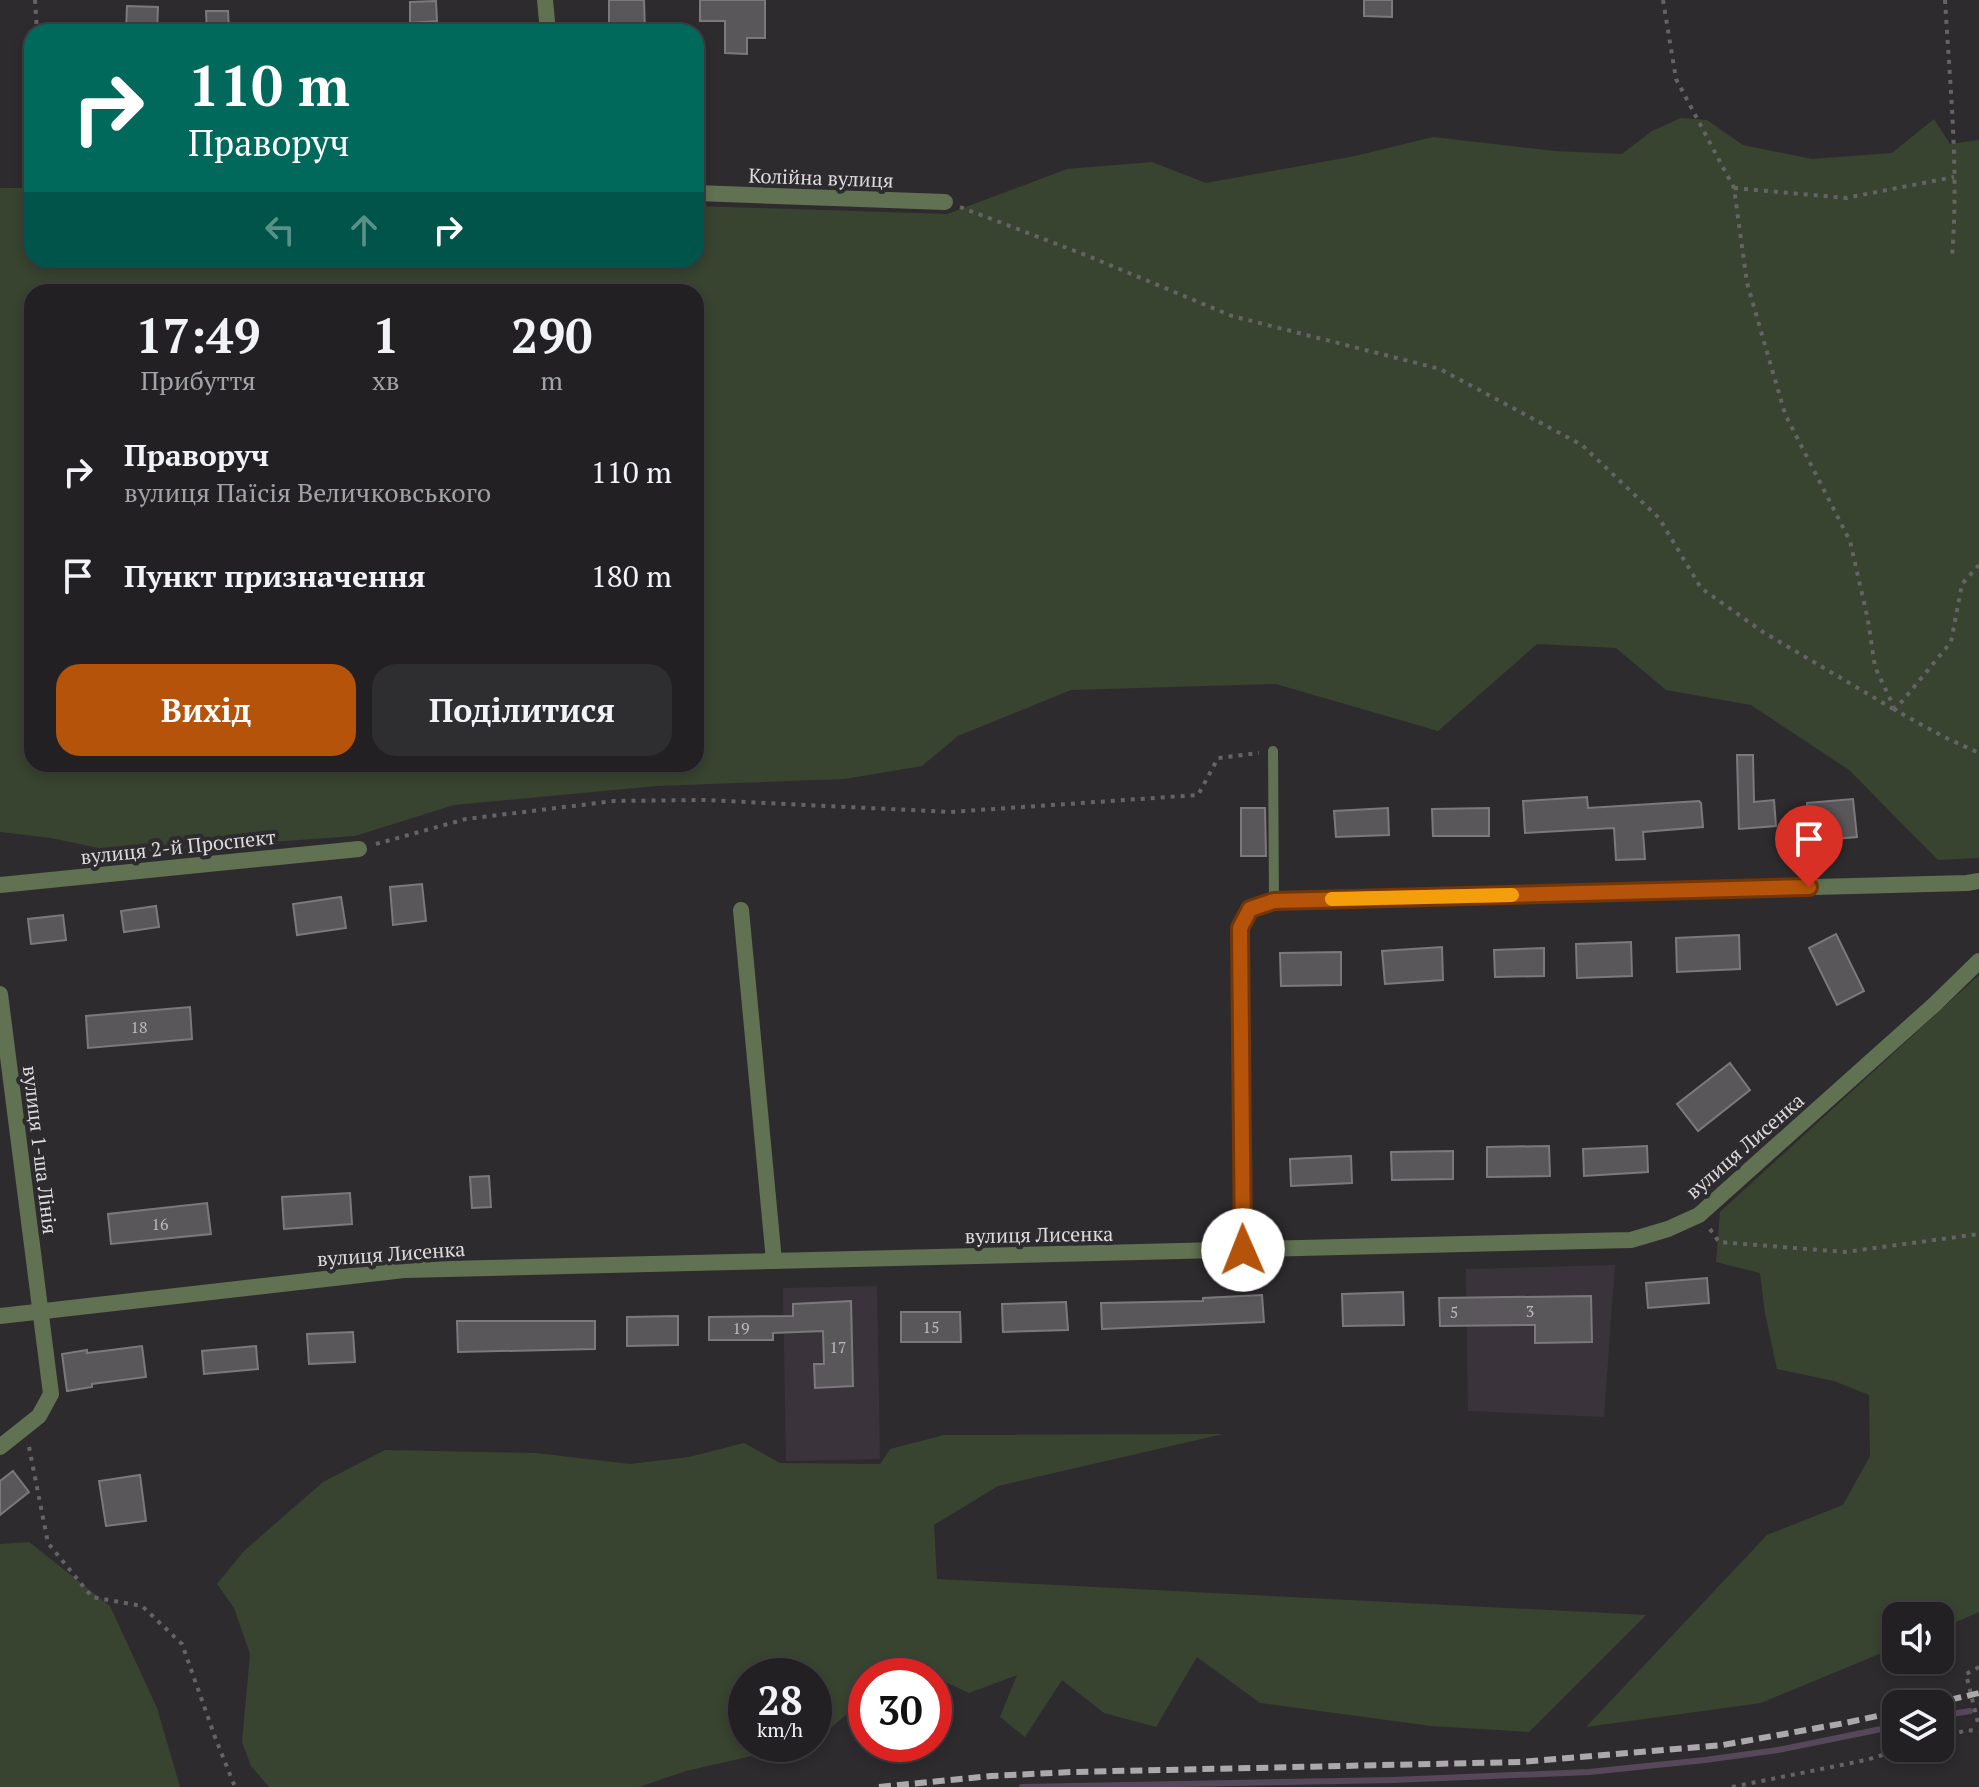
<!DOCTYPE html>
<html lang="uk">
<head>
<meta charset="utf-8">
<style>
  :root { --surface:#222023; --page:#2e2d30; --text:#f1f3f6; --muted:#a2a3a6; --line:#3f3e41; --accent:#b45309 }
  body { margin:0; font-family:"PT Serif",serif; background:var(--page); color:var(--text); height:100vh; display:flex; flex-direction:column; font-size:30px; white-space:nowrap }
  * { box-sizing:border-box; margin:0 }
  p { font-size:26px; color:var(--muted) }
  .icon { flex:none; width:44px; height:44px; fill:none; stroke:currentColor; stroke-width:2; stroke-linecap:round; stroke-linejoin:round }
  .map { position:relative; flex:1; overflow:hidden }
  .panel { position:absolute; left:24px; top:284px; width:680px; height:488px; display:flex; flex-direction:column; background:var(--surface); border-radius:24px; box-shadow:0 4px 12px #0003,0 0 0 2px var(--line) }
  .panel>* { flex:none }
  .guide { position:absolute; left:24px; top:24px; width:680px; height:244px; border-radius:24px; box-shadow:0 4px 12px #0003,0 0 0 2px var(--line); background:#00695c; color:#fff; overflow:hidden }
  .buttons { position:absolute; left:1882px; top:1602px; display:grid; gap:16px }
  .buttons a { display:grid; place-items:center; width:72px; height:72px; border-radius:16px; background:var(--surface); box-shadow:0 4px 12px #0003,0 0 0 2px var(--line); font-size:40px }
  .speed { position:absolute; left:728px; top:1658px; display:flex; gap:16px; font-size:40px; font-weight:700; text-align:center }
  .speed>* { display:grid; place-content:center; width:104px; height:104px; border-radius:50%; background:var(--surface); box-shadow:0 4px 12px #0003,0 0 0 2px var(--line); line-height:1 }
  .speed small { font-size:20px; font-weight:400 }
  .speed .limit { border:12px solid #d22; background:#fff; color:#111 }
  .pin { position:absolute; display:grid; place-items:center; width:68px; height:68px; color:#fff; margin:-82px -34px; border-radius:50% 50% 50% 0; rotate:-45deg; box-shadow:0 0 8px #0007 }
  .pin .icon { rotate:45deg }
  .me { position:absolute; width:88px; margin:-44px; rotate:359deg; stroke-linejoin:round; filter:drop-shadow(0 0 6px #0008) }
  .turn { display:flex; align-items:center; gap:28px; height:168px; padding:0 32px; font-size:36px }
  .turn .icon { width:104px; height:104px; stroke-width:2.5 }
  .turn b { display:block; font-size:56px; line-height:68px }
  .lanes { display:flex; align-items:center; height:76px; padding:0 32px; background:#0003; justify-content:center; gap:40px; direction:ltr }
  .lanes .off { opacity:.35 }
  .eta { display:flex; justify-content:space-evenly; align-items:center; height:136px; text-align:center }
  .eta b { font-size:48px; font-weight:800; line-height:56px }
  .primary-button { display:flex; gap:16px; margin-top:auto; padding:16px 32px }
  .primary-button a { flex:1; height:92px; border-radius:24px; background:var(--accent); color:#fff; font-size:32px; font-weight:800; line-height:92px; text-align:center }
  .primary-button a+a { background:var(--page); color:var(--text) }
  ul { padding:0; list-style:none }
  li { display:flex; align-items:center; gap:24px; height:104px; padding:0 32px }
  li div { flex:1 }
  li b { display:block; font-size:30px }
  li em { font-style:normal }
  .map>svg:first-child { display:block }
  .built { fill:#3a333b }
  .green { fill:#38442f; fill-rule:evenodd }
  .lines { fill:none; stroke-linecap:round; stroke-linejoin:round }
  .stream { stroke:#57475a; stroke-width:6 }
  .building { fill:#5a575b; stroke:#7c797d; stroke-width:2 }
  .path { stroke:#666367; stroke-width:4; stroke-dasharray:4 6; stroke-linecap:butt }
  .lane { stroke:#607251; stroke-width:10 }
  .street { stroke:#607251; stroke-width:16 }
  .rail { stroke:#aba9ac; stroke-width:6; stroke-dasharray:12 6; stroke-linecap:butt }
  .route-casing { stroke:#753606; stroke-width:20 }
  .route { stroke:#b45309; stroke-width:14 }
  .slow { stroke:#f59e0b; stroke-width:14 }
  .labels { text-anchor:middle; stroke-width:8; stroke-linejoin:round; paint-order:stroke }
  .number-label { font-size:16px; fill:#bcbabc }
  .street-label { font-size:20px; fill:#dddbdd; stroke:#2e2b2f }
</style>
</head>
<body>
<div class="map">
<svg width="1979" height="1787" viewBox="0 0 1979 1787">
  <rect width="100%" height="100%" fill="#2e2b2f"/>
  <g class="built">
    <path d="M 1615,1265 L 1604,1417 L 1468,1411 L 1466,1269 Z"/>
    <path d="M 877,1286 L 880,1459 L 786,1461 L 783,1288 Z"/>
  </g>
  <g class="green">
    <path d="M 1681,118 L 1707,120 L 1743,145 L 1812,159 L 1892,153 L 1934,119 L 1950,144 L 1979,140 L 1979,858 L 1938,860 L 1849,770 L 1751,705 L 1666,690 L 1616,648 L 1537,644 L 1438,731 L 1276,684 L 1071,690 L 958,736 L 922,766 L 845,779 L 656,786 L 454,805 L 355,836 L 122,853 L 51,838 L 0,832 L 0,188 L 32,188 L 32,260 L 696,260 L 696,206 L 947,214 L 1067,169 L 1152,162 L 1206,183 L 1355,156 L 1433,137 L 1554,151 L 1622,154 L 1652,131 ZM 32,292 L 696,292 L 696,764 L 32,764 Z"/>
    <path d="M 1979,975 L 1979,1612 L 1940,1629 L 1940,1616 L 1896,1616 L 1896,1647 L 1761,1703 L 1586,1727 L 1767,1535 L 1843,1505 L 1870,1456 L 1869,1395 L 1834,1381 L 1777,1369 L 1765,1313 L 1760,1273 L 1716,1262 L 1720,1212 Z"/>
    <path d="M 1223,1434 L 998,1486 L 934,1525 L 937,1579 L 1646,1615 L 1529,1732 L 1431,1726 L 1260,1703 L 1197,1657 L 1156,1727 L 1104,1713 L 1062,1680 L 1025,1737 L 1000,1717 L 1017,1675 L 969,1693 L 943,1681 L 934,1687 L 934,1676 L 866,1676 L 866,1705 L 859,1704 L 814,1742 L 814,1676 L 746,1676 L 746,1744 L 804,1744 L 686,1771 L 639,1787 L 269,1787 L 251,1766 L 242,1742 L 250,1654 L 234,1608 L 217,1584 L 244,1551 L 323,1482 L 385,1450 L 536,1453 L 630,1464 L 689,1457 L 744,1443 L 780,1463 L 880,1464 L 890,1449 L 944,1435 Z"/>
    <path d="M 29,1542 L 110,1606 L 157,1708 L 180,1787 L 0,1787 L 0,1544 Z"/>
  </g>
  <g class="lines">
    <g class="stream">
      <path d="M 1940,1716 L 1970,1711"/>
      <path d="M 1022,1787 L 1393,1780 L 1589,1772 L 1705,1760 L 1778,1750 L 1896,1726"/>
    </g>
  </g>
  <g class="building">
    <path d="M 609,0 L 644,0 L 645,32 L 609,32 Z"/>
    <path d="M 700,0 L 765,0 L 765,38 L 747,38 L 747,54 L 725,53 L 725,21 L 700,21 Z"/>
    <path d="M 1364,0 L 1392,0 L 1392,17 L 1364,16 Z"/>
    <path d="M 436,1 L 437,21 L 410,23 L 410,2 Z"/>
    <path d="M 127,6 L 158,7 L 157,32 L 126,32 Z"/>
    <path d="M 206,11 L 228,11 L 229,32 L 207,32 Z"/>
    <path d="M 1737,755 L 1753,755 L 1754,802 L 1774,800 L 1776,826 L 1739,829 Z"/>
    <path d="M 1587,797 L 1588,808 L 1699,801 L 1701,803 L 1703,827 L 1643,832 L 1645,859 L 1616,860 L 1614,828 L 1525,833 L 1523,801 Z"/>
    <path d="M 1853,799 L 1857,837 L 1811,841 L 1807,803 Z"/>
    <path d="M 1241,808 L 1265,808 L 1266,856 L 1241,856 Z"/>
    <path d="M 1388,808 L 1389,835 L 1336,837 L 1334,811 Z"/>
    <path d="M 1489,808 L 1489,836 L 1433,836 L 1432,809 Z"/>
    <path d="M 422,884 L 426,921 L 393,925 L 390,887 Z"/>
    <path d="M 341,897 L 346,928 L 297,935 L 293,904 Z"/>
    <path d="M 156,906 L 159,927 L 124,932 L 121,911 Z"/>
    <path d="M 63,915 L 66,940 L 31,944 L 28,919 Z"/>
    <path d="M 1836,934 L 1864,991 L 1837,1005 L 1809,948 Z"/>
    <path d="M 1739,935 L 1740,969 L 1677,972 L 1676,938 Z"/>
    <path d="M 1631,942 L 1632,976 L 1577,978 L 1576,944 Z"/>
    <path d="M 1442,947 L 1443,980 L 1385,984 L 1382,951 Z"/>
    <path d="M 1544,948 L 1544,976 L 1495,977 L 1494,950 Z"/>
    <path d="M 1341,952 L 1341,985 L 1281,986 L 1280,953 Z"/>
    <path d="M 190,1007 L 192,1039 L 88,1048 L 86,1016 Z"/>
    <path d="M 1730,1063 L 1750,1090 L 1698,1131 L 1677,1104 Z"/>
    <path d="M 1549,1146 L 1550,1176 L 1487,1177 L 1487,1147 Z"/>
    <path d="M 1647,1146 L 1648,1172 L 1584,1176 L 1583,1149 Z"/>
    <path d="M 1453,1151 L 1453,1179 L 1392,1180 L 1391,1152 Z"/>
    <path d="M 1351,1156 L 1352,1183 L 1291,1186 L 1290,1159 Z"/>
    <path d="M 489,1176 L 491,1207 L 472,1208 L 470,1177 Z"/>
    <path d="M 350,1193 L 352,1224 L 284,1229 L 282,1197 Z"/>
    <path d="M 207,1203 L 211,1234 L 111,1244 L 108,1214 Z"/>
    <path d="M 1707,1278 L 1709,1303 L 1648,1308 L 1646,1283 Z"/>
    <path d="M 1403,1292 L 1404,1325 L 1343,1326 L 1342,1294 Z"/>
    <path d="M 1262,1295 L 1264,1322 L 1102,1329 L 1101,1303 L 1203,1301 L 1203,1298 Z"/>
    <path d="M 1591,1296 L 1592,1342 L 1535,1343 L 1535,1325 L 1440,1326 L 1439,1298 Z"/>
    <path d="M 851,1301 L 853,1386 L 815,1388 L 814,1364 L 824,1364 L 823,1331 L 773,1333 L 773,1340 L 709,1340 L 709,1317 L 793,1316 L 793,1304 Z"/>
    <path d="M 1066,1302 L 1068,1330 L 1003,1332 L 1002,1304 Z"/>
    <path d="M 901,1312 L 960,1312 L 961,1342 L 901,1342 Z"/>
    <path d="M 678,1316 L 678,1345 L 627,1346 L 627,1317 Z"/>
    <path d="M 457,1321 L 595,1321 L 595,1349 L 458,1352 Z"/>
    <path d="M 353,1332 L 355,1362 L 309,1364 L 307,1334 Z"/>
    <path d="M 142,1346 L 146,1377 L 92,1384 L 92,1387 L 67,1391 L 62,1354 L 87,1350 L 87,1353 Z"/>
    <path d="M 256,1346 L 258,1369 L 204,1374 L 202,1351 Z"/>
    <path d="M 13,1471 L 29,1492 L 0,1515 L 0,1481 Z"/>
    <path d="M 140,1475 L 146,1521 L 106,1526 L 99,1481 Z"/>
  </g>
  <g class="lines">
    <g class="path">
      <path d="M 35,0 L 37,32"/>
      <path d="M 1663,0 L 1676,79 L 1734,188 L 1747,283 L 1785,414 L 1850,541 L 1868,620 L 1875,667 L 1894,707"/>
      <path d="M 1945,0 C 1950,86 1959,171 1952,257"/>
      <path d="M 1734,188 L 1846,198 L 1954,177"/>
      <path d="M 960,207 L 1088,256 L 1232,316 L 1440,369 L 1582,445 L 1659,518 L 1701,588 L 1763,632 L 1895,710"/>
      <path d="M 377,261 L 379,260"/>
      <path d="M 1979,565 L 1962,584 L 1951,642 L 1895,710 L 1944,737 L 1979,753"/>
      <path d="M 376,844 L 466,819 L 614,801 L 705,800 L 950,812 L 1198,795 L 1218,758 L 1259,753"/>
      <path d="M 1710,1229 L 1719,1242 L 1845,1252 L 1979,1234"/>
      <path d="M 29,1447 L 48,1543 L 92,1597 L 142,1606 L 182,1644 L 215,1737 L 235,1787"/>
      <path d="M 1979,1667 L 1966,1674 L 1979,1727"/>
      <path d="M 1940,1738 L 1967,1730 L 1979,1731"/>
      <path d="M 1732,1787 L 1866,1760 L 1906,1748"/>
    </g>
    <path class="lane" d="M 1273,751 L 1274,901"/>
    <g class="street">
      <path d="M 545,0 L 548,32"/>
      <path d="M 696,193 L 945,202"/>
      <path d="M 0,885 L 359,849"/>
      <path d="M 741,910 L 774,1261"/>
      <path d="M 0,994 L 51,1394 L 39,1416 L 0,1447"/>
      <path d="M 1243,1250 L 1240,928 L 1250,909 L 1274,901 L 1967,883 L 1979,881"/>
      <path d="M 0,1316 L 404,1270 L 1631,1240 L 1668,1229 L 1699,1215 L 1935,1004 L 1979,961"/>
    </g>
    <g class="rail">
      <path d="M 1932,1704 L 1979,1693"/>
      <path d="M 879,1787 L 991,1776 L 1072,1772 L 1521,1762 L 1723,1745 L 1845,1723 L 1896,1712"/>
    </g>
  </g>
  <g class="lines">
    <g class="route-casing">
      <path id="route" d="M 1243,1250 L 1240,928 L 1250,909 L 1274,901 L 1809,887"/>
    </g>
    <use href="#route" class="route"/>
    <path class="slow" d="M 1332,899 L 1512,895"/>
  </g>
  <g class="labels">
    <g class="number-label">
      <text x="139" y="1033">18</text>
      <text x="160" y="1230">16</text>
      <text x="1530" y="1317">3</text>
      <text x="1454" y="1318">5</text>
      <text x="931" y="1333">15</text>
      <text x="741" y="1334">19</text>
      <text x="838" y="1353">17</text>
    </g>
    <g class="street-label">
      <text transform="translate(821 178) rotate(2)" y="7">Колійна вулиця</text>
      <text transform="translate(178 847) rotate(-6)" y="7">вулиця 2-й Проспект</text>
      <text transform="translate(1745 1146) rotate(-41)" y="7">вулиця Лисенка</text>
      <text transform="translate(40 1150) rotate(83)" y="7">вулиця 1-ша Лінія</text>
      <text transform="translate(1039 1235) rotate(-1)" y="7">вулиця Лисенка</text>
      <text transform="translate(391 1254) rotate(-4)" y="7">вулиця Лисенка</text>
    </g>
  </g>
</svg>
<div class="buttons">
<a><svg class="icon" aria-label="sound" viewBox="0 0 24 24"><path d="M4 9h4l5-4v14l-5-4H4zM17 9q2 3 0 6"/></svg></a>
<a><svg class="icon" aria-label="layers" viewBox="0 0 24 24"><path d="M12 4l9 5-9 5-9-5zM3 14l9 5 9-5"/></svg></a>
</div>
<div class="speed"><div>28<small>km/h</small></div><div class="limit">30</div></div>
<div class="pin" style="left:1809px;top:887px;background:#d93025"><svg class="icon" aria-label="arrive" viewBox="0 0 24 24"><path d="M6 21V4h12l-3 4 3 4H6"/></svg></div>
<svg class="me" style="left:1243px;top:1250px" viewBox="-20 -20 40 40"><circle r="19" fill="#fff"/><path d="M0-13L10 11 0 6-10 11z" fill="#b45309"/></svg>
<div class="guide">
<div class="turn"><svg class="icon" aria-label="right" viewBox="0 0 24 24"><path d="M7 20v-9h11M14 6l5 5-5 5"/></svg><div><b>110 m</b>Праворуч</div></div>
<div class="lanes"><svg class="icon off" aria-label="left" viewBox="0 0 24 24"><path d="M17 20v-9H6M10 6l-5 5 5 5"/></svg><svg class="icon off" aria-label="ahead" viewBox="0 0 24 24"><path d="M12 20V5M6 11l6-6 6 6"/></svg><svg class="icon" aria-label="right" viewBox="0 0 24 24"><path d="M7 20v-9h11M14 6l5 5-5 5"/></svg></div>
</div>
<section class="panel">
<div class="eta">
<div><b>17:49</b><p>Прибуття</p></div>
<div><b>1</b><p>хв</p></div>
<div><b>290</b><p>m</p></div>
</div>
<ul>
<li><svg class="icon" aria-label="right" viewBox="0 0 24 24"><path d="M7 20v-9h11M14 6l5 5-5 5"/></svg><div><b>Праворуч</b><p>вулиця Паїсія Величковського</p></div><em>110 m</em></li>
<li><svg class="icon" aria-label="arrive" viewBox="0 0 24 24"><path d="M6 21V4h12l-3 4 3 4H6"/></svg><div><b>Пункт призначення</b></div><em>180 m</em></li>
</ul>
<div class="primary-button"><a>Вихід</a><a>Поділитися</a></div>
</section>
</div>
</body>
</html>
